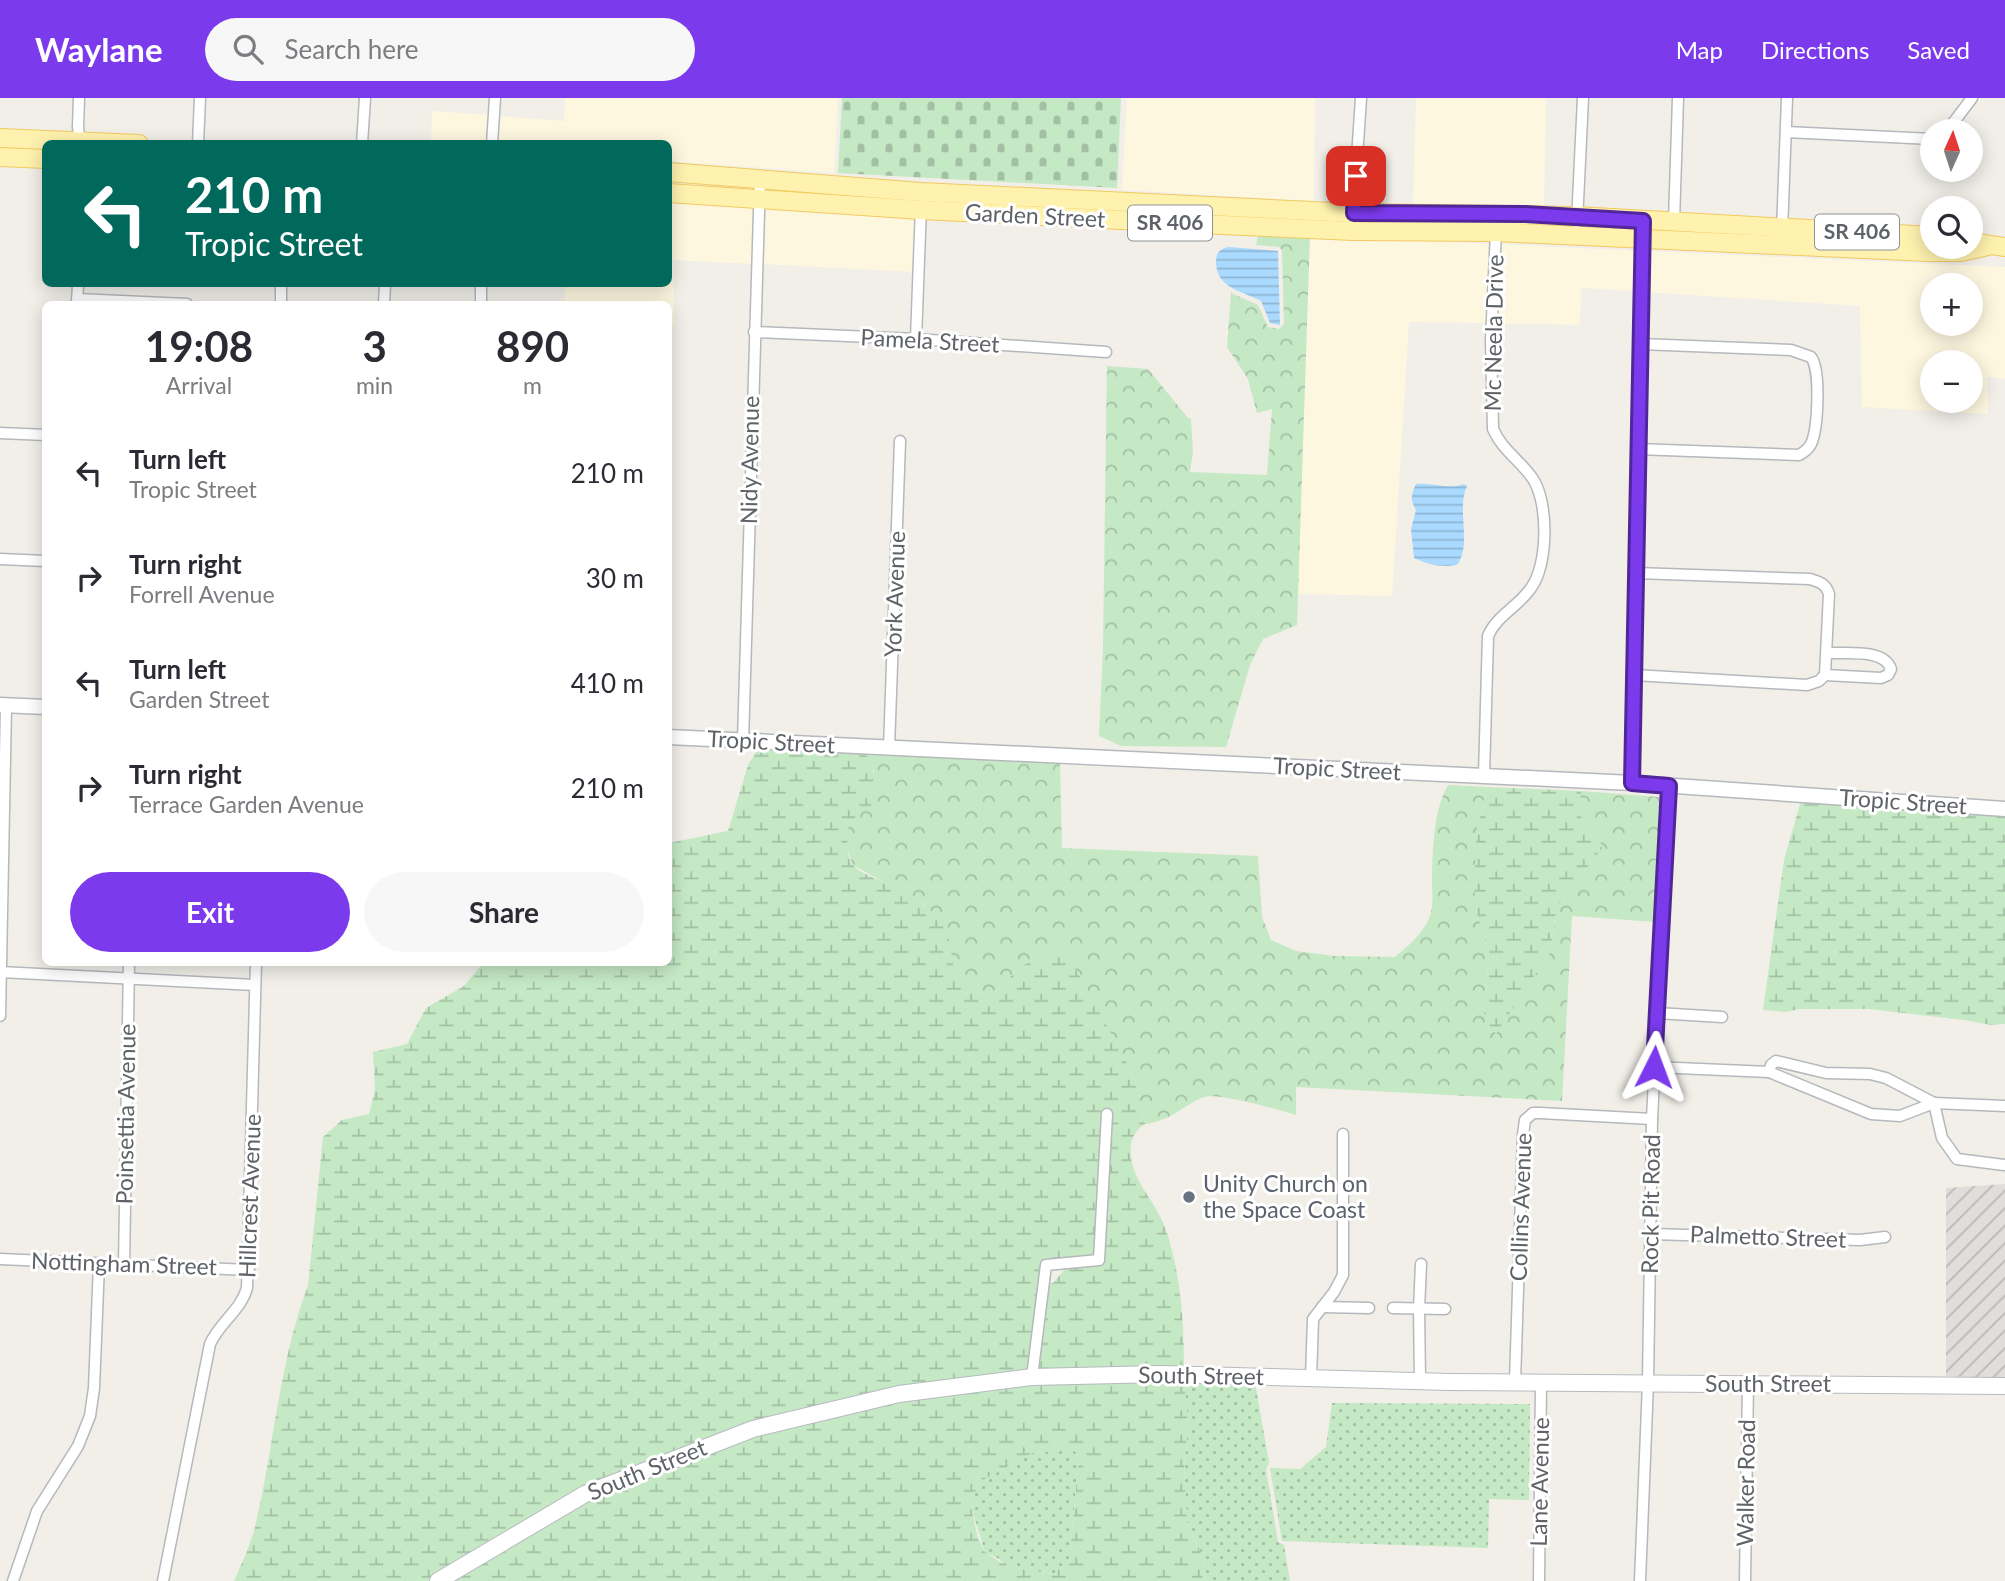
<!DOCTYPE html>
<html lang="en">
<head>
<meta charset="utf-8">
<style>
  :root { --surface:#fff; --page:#f7f7f7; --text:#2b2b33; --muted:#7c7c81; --accent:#7c3aed }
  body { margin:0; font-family:Lato,sans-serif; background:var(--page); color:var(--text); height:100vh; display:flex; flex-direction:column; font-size:26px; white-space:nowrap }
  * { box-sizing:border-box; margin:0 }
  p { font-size:23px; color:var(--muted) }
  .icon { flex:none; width:38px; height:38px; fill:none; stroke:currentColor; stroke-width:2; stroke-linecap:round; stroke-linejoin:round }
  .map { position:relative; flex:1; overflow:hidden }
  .panel { position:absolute; left:42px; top:203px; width:630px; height:665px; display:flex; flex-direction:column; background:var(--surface); border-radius:10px; box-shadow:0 4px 18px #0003 }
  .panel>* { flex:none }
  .top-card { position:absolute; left:42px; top:42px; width:630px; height:147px; border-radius:10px; box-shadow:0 4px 18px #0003; background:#00695c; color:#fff; overflow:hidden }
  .needle { width:46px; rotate:3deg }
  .tools { position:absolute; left:1920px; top:21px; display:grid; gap:14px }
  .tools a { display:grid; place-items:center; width:63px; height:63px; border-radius:50%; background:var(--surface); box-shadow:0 4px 18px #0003; font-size:35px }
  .pin { position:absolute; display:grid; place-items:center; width:60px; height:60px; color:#fff; margin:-30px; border-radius:14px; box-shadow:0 4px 10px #0006 }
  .me { position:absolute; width:77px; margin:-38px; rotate:3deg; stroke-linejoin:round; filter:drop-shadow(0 0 5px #0008) }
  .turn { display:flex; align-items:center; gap:24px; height:147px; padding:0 28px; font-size:32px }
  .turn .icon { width:91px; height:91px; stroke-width:2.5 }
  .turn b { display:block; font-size:49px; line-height:60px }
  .eta { display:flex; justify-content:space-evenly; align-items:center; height:119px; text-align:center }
  .eta b { font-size:42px; font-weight:700; line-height:49px }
  .primary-button { display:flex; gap:14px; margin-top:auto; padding:14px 28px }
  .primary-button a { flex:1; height:80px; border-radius:42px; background:var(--accent); color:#fff; font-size:28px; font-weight:700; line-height:80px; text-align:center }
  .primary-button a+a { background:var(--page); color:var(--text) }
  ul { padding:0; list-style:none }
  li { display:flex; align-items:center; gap:21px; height:105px; padding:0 28px }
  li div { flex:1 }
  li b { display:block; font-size:26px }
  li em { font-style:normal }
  header { display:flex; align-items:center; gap:42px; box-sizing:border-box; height:98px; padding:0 35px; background:var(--accent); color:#fff }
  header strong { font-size:33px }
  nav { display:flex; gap:38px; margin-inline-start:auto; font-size:24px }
  .search { width:490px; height:63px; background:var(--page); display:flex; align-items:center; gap:18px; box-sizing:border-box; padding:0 24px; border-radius:38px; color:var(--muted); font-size:26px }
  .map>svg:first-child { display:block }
  .commercial { fill:#fef7e0; fill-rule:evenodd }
  .industrial { fill:url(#industrial-furrows) }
  .grass { fill:url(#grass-dots) }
  .forest { fill:url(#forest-crowns) }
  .wetland { fill:url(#wetland-marsh); fill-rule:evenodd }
  .cemetery { fill:url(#cemetery-stones) }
  .water { fill:url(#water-rules) }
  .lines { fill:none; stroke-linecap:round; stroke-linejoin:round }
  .minor-casing { stroke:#b5b8bc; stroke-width:13 }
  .tertiary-casing { stroke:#b5b8bc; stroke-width:17 }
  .secondary-casing { stroke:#b6babf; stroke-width:18 }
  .primary-casing { stroke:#f2c960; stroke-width:20 }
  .minor { stroke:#fff; stroke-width:10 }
  .tertiary { stroke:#fff; stroke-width:14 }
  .secondary { stroke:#fff; stroke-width:16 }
  .primary { stroke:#fff2af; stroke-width:18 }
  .route-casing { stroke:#51269a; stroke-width:18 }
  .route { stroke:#7c3aed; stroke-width:12 }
  .worship-dot { fill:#6b7280; stroke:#fff; stroke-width:2.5 }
  .labels { text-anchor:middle; stroke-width:6; stroke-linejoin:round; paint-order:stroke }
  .shield { fill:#fff; stroke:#8f9295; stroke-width:2 }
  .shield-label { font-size:21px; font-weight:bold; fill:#5f6368 }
  .street-label { font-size:23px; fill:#5f6368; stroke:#fff }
  .worship-label { font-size:23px; fill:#5b616d; stroke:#fff; text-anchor:start }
</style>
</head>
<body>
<header>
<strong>Waylane</strong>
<div class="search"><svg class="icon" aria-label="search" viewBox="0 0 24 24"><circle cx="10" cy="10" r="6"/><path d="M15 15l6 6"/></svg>Search here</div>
<nav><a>Map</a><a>Directions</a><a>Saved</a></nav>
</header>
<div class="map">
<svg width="2005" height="1483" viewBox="0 0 2005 1483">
  <defs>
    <pattern id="industrial-furrows" width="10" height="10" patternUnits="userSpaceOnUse" patternTransform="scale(1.75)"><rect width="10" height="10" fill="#e0deda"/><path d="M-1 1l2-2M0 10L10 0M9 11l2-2" fill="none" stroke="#b9b8b5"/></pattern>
    <pattern id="grass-dots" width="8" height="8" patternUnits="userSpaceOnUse" patternTransform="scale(1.75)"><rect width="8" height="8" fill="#c5e8c5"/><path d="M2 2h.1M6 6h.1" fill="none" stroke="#a3c0a4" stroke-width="1.8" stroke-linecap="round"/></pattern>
    <pattern id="forest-crowns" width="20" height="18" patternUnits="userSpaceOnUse" patternTransform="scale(1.75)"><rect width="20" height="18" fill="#c5e8c5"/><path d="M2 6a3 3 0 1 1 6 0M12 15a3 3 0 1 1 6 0" fill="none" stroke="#a3c0a4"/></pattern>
    <pattern id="wetland-marsh" width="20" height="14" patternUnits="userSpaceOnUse" patternTransform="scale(1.75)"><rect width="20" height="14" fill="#c5e8c5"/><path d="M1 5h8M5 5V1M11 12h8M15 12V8" fill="none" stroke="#a3c0a4"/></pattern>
    <pattern id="cemetery-stones" width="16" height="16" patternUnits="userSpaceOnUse" patternTransform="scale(1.75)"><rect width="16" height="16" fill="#c5e8c5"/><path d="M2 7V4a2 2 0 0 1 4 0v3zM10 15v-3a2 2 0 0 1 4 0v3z" fill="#a3c0a4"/></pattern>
    <pattern id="water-rules" width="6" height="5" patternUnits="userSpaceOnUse" patternTransform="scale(1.75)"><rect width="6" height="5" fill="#aadaff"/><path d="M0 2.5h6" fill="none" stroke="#8eb4d2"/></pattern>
  </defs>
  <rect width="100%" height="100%" fill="#f1efe8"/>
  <g class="commercial">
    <path d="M 565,0 L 838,0 L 834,75 L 669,63 L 668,46 L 497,46 L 499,18 L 564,23 Z"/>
    <path d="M 1127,0 L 1315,0 L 1314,103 L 1122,92 Z"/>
    <path d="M 1416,0 L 1546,0 L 1544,111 L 1413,108 Z"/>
    <path d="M 432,13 L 489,17 L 488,45 L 431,46 Z"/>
    <path d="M 669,101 L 754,106 L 752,166 L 673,162 L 674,228 L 669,228 L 668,206 L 565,206 L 565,186 L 668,186 Z"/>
    <path d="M 764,106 L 916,117 L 914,174 L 761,166 Z"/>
    <path d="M 1310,136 L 1490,146 L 1487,225 L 1409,224 L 1392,498 L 1298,496 Z"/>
    <path d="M 1500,146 L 1637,153 L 1636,193 L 1581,190 L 1580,227 L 1496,225 Z"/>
    <path d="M 1646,153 L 2005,169 L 2005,281 L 1987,279 L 1988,316 L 1862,309 L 1860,208 L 1645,194 ZM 1932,187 L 1970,187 L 1970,226 L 1932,226 ZM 1932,264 L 1970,264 L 1970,303 L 1932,303 Z"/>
  </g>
  <path class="industrial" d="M 2005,1086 L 2005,1281 L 1946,1278 L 1946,1090 Z"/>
  <g class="grass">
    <path d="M 1184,1282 L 1255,1284 L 1269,1365 L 1266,1371 L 1278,1444 L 1284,1447 L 1290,1483 L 1202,1483 L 1204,1462 L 1187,1424 L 1184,1368 L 1188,1326 Z"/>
    <path d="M 1332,1305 L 1530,1306 L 1529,1402 L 1489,1401 L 1488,1450 L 1282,1443 L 1270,1370 L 1300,1371 L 1326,1349 Z"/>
    <path d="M 1060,1347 C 1070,1348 1075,1351 1079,1360 L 1069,1464 L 1053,1476 L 1005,1468 L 999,1461 L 985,1454 L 971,1409 L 977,1389 L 983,1382 L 1032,1355 L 1047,1354 Z"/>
  </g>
  <g class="forest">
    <path d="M 1259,134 L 1310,136 L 1297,527 L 1263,541 L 1250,567 L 1226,649 L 1121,648 L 1099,638 L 1103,549 L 1107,268 L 1148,271 L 1188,320 L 1191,321 L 1193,353 L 1190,374 L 1267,377 L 1272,311 L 1257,315 L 1248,281 L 1227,249 L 1231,195 L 1258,207 L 1268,229 L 1279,231 L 1284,226 L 1282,152 L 1279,149 L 1256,147 Z"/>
    <path d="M 864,655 L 1060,665 L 1062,750 L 1258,758 L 1262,819 L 1271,842 L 1296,853 L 1335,858 L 1395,859 C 1408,848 1424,835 1430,818 C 1434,806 1432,792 1432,779 C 1433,750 1433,714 1448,687 L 1487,689 L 1477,731 L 1476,812 L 1489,855 L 1484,920 L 1496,935 L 1550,854 L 1557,809 L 1603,749 L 1581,719 L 1581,693 L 1659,699 L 1656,824 L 1572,818 L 1562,1003 L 1296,989 L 1296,1017 C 1279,1012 1218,994 1204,999 C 1181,1008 1174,1022 1145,1026 L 1137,990 L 1125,961 L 1056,850 L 1020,869 L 991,898 L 970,893 L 956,881 L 952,867 L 925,807 L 853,767 C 849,757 845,744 847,734 C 854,707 891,680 864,655 Z"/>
  </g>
  <g class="wetland">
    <path d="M 759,649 L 862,654 L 872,662 L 874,681 L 871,708 C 859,715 846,724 847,740 C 848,748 847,758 852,766 C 858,774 871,778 879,782 C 900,792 923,802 938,820 C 953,836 950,860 956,880 L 971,893 L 991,898 L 1020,869 L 1058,849 L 1078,875 L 1125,961 L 1137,990 L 1145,1026 C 1133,1033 1129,1045 1131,1059 C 1134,1085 1158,1107 1166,1132 C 1181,1176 1184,1226 1184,1272 L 1037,1274 L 1048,1185 L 1053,1185 L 1066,1170 L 1103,1162 L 1112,1012 L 1103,1011 L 1094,1157 L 1046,1161 L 1041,1166 L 1027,1274 L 899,1291 L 583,1390 L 428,1483 L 234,1483 C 241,1467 249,1450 254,1433 C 274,1353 278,1266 308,1188 L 323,1039 L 342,1022 L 369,1016 L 375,992 L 373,954 L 407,946 L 426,910 L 464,888 L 483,865 L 668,864 L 669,745 L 728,733 L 748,667 Z"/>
    <path d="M 1487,689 L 1581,693 L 1581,719 L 1603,749 L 1557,809 L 1550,854 L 1496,936 L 1484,920 L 1489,855 L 1476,812 L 1474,787 L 1477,731 Z"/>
    <path d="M 1804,702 L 2005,717 L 2005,926 L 1991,927 L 1964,922 L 1869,911 L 1799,911 L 1786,914 L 1763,912 L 1784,762 L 1800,706 Z"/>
    <path d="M 1184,1282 L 1188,1326 L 1184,1368 L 1187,1424 L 1204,1462 L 1202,1483 L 448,1483 L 586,1400 L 755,1336 L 900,1301 L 1031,1284 ZM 1060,1347 C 1070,1348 1075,1351 1079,1360 L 1069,1464 L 1053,1476 L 1006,1468 L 985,1454 L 978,1440 L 971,1409 L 977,1389 L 983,1382 L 1032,1355 L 1047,1354 Z"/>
  </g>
  <path class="cemetery" d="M 842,0 L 1121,0 L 1117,90 L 838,75 Z"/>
  <g class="water">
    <path d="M 1229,149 L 1278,153 L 1280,227 L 1270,225 L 1261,203 C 1243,193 1217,191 1216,165 C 1216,155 1219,151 1229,149 Z"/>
    <path d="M 1416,386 C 1432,384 1450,392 1464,386 L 1467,388 C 1456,412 1472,443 1458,466 C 1445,471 1427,466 1414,460 L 1411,431 L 1416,412 C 1410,402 1411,396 1416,386 Z"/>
  </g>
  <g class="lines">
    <g class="minor-casing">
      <g id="minor">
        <path d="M 79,0 L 78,29 L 80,46"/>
        <path d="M 1947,33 L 1972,0"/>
        <path d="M 1786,34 L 1932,41"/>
        <path d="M 198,46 L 200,0"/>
        <path d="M 362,46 L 365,0"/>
        <path d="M 492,46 L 495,0"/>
        <path d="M 1353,119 L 1361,0"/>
        <path d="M 1577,124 L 1583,0"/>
        <path d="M 1674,124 L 1678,0"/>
        <path d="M 1782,133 L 1787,0"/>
        <path d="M 77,201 L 187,206"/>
        <path d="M 77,206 L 78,186"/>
        <path d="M 281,206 L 281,186"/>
        <path d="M 384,206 L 385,186"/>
        <path d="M 481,206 L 481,186"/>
        <path d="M 754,234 L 916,241 L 1106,254"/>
        <path d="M 916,241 L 921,108"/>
        <path d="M 0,335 L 46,337"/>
        <path d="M 1637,351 L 1799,357 C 1804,354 1808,352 1811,346 C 1818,331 1821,272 1811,259 L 1791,252 L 1640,246"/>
        <path d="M 0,461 L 46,463"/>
        <path d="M 1636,475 L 1810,481 C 1820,484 1826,486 1829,496 L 1825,577"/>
        <path d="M 1634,577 L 1807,587 L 1819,583 L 1825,577"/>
        <path d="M 1825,577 L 1881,580 L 1888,577 L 1891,571 C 1884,550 1845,556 1827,555"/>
        <path d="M 743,643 L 760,81"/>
        <path d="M 889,650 L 900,343"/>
        <path d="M 1484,677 L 1488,538 C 1497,517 1518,509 1531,490 C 1548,467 1549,406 1533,381 C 1521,363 1502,352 1493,331 L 1491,242 L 1496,134"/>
        <path d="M 1632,685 L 1642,136"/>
        <path d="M 0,874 L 255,887"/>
        <path d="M 1657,915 L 1722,919"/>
        <path d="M 0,918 L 6,608"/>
        <path d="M 1654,969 L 1769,974 L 1871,1016 L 1900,1018 L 1934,1005 L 2005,1008"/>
        <path d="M 1769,974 L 1771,967 L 1776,963 L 1826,975 L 1870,976 L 1886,980 L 1934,1005 L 1942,1040 L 1957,1061 L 2004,1067"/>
        <path d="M 1651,1136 L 1860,1142 L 1885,1139"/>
        <path d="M 0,1161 L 249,1172"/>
        <path d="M 124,1167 L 129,864"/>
        <path d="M 1322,1209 L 1369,1210"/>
        <path d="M 1393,1210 L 1445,1211"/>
        <path d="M 1032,1279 L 1046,1167 L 1099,1162 L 1107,1016"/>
        <path d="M 1311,1280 L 1313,1221 L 1334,1194 L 1343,1177 L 1343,1036"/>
        <path d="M 1420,1283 L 1419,1211 L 1421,1166"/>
        <path d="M 1515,1284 L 1523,1037 L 1525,1022 L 1533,1015 L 1540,1015 L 1652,1021"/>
        <path d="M 13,1483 L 37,1413 L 78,1348 L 90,1318 L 94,1290 L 99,1166"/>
        <path d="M 163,1483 L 210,1246 C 219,1225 241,1212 247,1190 L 256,864"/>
        <path d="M 1539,1483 L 1541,1284"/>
        <path d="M 1640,1483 L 1648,1285 L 1652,1021 L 1669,688"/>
        <path d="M 1745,1483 L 1748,1286"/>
      </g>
    </g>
    <g class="tertiary-casing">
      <g id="tertiary">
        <path d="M 0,607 L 46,609"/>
        <path d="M 668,639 L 1632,685 L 2005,711"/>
      </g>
    </g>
    <g class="secondary-casing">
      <path id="secondary" d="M 438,1483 L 585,1396 L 753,1331 L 899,1296 L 1032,1279 L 1160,1276 L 1450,1284 L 2005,1288"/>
    </g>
    <g class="primary-casing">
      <g id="primary">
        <path d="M 0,40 L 139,46"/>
        <path d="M 0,59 L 46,61"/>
        <path d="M 668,74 L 921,94 L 1354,115 L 1577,118 L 1932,138"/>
        <path d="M 668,95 L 921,112 L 1201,126 L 1353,133 L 1496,134 L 1928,154 L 1961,154 L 1988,148"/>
        <path d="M 1977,145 L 2005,149"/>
      </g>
    </g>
    <use href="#minor" class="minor"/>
    <use href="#tertiary" class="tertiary"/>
    <use href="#secondary" class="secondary"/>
    <use href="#primary" class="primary"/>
  </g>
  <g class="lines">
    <g class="route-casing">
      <path id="route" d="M 1356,78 L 1354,115 L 1525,116 L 1643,123 L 1632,685 L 1669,688 L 1654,969"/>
    </g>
    <use href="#route" class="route"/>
  </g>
  <circle class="worship-dot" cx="1189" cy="1099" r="7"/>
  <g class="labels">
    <g class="shield">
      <rect x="1128" y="107.5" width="84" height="35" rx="5"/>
      <rect x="1815" y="116.5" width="84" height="35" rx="5"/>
    </g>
    <g class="shield-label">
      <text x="1170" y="132">SR 406</text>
      <text x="1857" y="141">SR 406</text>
    </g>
    <g class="street-label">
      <text transform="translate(1035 118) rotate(3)" y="8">Garden Street</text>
      <text transform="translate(1494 235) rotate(-89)" y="8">Mc Neela Drive</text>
      <text transform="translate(930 243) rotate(3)" y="8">Pamela Street</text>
      <text transform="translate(750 362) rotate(-89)" y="8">Nidy Avenue</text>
      <text transform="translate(895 496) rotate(-88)" y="8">York Avenue</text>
      <text transform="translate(771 644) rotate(3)" y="8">Tropic Street</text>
      <text transform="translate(1337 671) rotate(3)" y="8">Tropic Street</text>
      <text transform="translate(1903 704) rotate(4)" y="8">Tropic Street</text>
      <text transform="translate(126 1016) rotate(-89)" y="8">Poinsettia Avenue</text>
      <text transform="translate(250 1098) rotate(-88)" y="8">Hillcrest Avenue</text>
      <text transform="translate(1651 1106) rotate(-89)" y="8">Rock Pit Road</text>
      <text transform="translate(1521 1109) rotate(-88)" y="8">Collins Avenue</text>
      <text transform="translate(1768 1139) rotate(2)" y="8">Palmetto Street</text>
      <text transform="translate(124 1166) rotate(2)" y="8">Nottingham Street</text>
      <text transform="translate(1201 1278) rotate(1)" y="8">South Street</text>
      <text x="1768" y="1294">South Street</text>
      <text transform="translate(647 1372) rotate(-22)" y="8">South Street</text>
      <text transform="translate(1540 1384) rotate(-89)" y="8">Lane Avenue</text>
      <text transform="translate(1746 1385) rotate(-89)" y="8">Walker Road</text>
    </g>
    <g class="worship-label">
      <text x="1203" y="1094">Unity Church on<tspan x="1203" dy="26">the Space Coast</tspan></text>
    </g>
  </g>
</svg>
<div class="tools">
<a><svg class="needle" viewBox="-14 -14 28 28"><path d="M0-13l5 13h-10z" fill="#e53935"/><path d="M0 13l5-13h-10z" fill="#7c7c81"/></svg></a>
<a><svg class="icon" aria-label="search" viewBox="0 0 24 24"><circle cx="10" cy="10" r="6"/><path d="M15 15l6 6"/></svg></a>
<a>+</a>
<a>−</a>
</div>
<div class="pin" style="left:1356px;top:78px;background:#d93025"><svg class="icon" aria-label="arrive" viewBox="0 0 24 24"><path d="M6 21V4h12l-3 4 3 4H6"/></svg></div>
<svg class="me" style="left:1654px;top:969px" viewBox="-20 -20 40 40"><path d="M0-17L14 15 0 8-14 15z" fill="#7c3aed" stroke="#fff" stroke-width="4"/></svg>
<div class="top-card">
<div class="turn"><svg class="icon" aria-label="left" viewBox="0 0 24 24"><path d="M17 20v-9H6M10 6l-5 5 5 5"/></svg><div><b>210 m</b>Tropic Street</div></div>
</div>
<section class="panel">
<div class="eta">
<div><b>19:08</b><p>Arrival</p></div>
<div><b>3</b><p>min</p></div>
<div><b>890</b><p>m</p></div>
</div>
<ul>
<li><svg class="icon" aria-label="left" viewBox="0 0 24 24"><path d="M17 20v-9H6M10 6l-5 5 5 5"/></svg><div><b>Turn left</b><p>Tropic Street</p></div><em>210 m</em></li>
<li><svg class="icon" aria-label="right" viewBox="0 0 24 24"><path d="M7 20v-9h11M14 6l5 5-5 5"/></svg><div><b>Turn right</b><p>Forrell Avenue</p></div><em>30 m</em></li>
<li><svg class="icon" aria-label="left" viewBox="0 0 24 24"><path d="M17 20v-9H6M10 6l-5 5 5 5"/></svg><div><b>Turn left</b><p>Garden Street</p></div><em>410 m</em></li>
<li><svg class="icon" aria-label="right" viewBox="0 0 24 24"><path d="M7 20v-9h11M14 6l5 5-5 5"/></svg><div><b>Turn right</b><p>Terrace Garden Avenue</p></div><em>210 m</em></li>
</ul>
<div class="primary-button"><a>Exit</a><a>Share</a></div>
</section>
</div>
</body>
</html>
